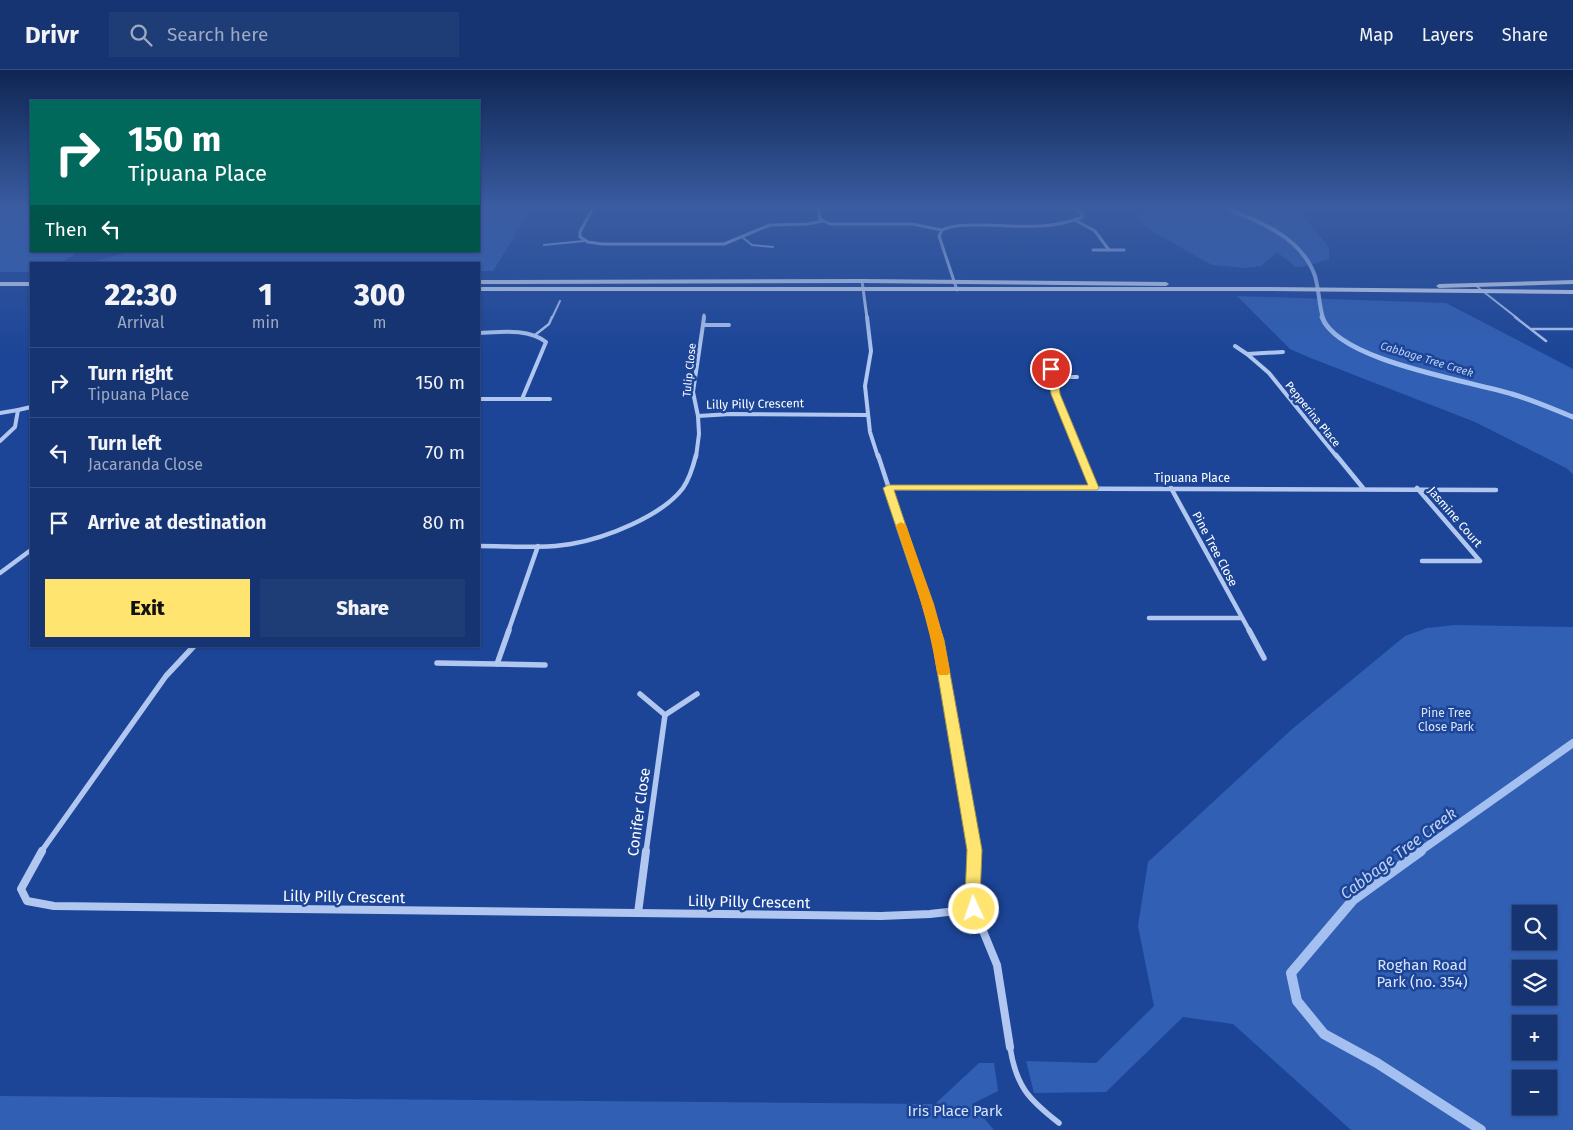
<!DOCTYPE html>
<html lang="en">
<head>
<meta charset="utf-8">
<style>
  :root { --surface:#153471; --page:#1e3c76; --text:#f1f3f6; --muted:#9daac3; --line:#344f84; --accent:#ffe46f }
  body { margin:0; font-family:"Fira Sans",sans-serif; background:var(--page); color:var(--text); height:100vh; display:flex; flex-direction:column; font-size:19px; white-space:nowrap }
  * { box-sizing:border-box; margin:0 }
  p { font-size:16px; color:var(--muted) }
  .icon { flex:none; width:28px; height:28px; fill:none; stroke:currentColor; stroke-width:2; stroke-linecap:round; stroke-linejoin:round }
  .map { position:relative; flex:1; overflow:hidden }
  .drawer { position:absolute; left:30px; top:192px; width:450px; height:385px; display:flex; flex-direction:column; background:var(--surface); border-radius:0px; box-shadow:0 1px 4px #0004,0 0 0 1px var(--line) }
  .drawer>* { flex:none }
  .guide { position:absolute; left:30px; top:30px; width:450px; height:152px; border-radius:0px; box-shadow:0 1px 4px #0004,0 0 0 1px var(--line); background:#00695c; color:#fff; overflow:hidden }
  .controls { position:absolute; left:1512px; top:835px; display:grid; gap:10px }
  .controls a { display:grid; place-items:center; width:45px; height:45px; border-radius:0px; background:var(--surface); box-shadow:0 1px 4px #0004,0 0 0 1px var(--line); font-size:25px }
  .pin { position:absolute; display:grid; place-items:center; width:42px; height:42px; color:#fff; margin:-21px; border:2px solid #fff; border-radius:50%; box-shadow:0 1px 5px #0007 }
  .me { position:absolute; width:55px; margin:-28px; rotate:357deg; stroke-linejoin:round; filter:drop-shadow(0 0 4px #0008) }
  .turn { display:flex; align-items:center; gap:18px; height:105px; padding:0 15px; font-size:22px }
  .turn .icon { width:65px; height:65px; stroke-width:2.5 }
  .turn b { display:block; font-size:35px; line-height:42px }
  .then { display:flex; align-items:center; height:48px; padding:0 15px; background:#0003; gap:10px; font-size:19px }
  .eta { display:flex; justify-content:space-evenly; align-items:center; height:85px; text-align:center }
  .eta b { font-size:30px; font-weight:800; line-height:35px }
  .button { display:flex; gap:10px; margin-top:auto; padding:10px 15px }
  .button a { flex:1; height:58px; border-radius:0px; background:var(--accent); color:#111; font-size:20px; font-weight:800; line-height:58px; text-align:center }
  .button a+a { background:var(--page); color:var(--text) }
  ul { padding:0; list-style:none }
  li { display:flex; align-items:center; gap:15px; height:70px; padding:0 15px; border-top:1px solid var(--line) }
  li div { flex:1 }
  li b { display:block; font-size:19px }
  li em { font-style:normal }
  header { display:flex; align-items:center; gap:30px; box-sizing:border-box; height:70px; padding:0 25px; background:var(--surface); border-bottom:1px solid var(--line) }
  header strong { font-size:24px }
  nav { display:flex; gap:28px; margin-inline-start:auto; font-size:18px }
  .search { width:350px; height:45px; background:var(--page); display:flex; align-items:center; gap:12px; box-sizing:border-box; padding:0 18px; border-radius:0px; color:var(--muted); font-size:19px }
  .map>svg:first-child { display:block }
  .green { fill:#315fb4; fill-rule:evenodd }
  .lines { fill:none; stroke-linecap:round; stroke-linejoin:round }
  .stream-far3 { stroke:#a4c0f1; stroke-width:4 }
  .stream-far2 { stroke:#a4c0f1; stroke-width:5 }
  .stream-far1 { stroke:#a4c0f1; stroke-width:8 }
  .stream { stroke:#a4c0f1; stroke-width:10 }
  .lane-far2 { stroke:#b1c7f0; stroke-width:2 }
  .lane-far1 { stroke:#b1c7f0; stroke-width:2.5 }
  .lane { stroke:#b1c7f0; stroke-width:5.5 }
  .street-far4 { stroke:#b1c7f0; stroke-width:3 }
  .street-far3 { stroke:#b1c7f0; stroke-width:4 }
  .street-far2 { stroke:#b1c7f0; stroke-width:4.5 }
  .street-far1 { stroke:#b1c7f0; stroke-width:5.5 }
  .street { stroke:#b1c7f0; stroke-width:8 }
  .secondary { fill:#dee8fb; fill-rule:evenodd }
  .route { fill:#ffe46f; stroke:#a69448 }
  .slow { fill:#f59e0b }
  .labels { text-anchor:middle; stroke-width:5; stroke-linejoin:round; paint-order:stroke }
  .far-water-label { font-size:11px; font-style:italic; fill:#bdd1f6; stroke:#1c4597 }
  .far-street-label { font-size:11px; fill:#fff; stroke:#1c4597 }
  .street-label { font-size:12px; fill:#fff; stroke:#1c4597 }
  .park-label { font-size:12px; fill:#d8e4fb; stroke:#1c4597 }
  .near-street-label { font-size:15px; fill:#fff; stroke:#1c4597 }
  .near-park-label { font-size:15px; fill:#d8e4fb; stroke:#1c4597 }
  .near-water-label { font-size:16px; font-style:italic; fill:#bdd1f6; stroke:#1c4597 }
</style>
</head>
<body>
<header>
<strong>Drivr</strong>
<div class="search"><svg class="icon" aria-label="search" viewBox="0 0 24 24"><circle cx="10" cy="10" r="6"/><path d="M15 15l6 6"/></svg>Search here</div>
<nav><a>Map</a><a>Layers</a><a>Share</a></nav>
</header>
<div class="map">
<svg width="1573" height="1060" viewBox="0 0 1573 1060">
  <rect width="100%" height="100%" fill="#1c4597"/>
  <g class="green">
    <path d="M 0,138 L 23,138 L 31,145 L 31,181 L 73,181 L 75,184 L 59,194 L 31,194 L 31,202 L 0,202 Z"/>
    <path d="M 479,138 L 532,138 L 493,201 L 479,201 L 479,194 L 85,194 L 133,181 L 479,181 Z"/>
    <path d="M 1150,138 L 1296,138 L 1329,177 L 1329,189 L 1307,196 L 1296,197 L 1277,182 L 1261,196 L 1245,198 L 1212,195 L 1148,159 L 1136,145 Z"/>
    <path d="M 1237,226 L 1446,233 L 1573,299 L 1573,404 L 1566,398 L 1475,352 L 1308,287 L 1290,279 Z"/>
    <path d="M 1455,555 L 1573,557 L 1573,1060 L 1351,1060 L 1233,954 L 1183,947 L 1106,1022 L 1034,1023 L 1026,991 L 1096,993 L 1154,936 L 1138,856 L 1148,792 L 1291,660 L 1405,566 L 1427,558 ZM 1521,844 L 1549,844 L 1549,871 L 1521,871 ZM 1521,899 L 1549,899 L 1549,926 L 1521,926 ZM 1521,954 L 1549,954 L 1549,981 L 1521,981 ZM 1521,1009 L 1549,1009 L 1549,1036 L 1521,1036 Z"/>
    <path d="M 979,993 L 994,993 L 998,1021 L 972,1034 L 994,1060 L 0,1060 L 0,1026 L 935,1034 Z"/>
  </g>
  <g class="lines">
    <path class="stream-far3" d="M 1226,138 C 1261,152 1302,168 1315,206 C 1319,220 1319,235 1323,248"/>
    <path class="stream-far2" d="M 1322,247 C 1338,291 1470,311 1512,324 C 1533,330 1553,339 1573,347"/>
    <path class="stream-far1" d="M 1419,782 L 1573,673"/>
    <path class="stream" d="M 1421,781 L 1353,830 L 1291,903 L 1297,931 L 1324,964 L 1377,993 L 1481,1060"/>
    <g class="lane-far2">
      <path d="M 742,167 L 752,175 L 773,177"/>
      <path d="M 544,175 L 584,171"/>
      <path d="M 1475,215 L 1517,248"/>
      <path d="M 552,248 L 560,231"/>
    </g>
    <g class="lane-far1">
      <path d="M 1515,247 L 1546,271"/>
      <path d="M 1532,259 L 1573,259"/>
      <path d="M 535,265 L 549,254 L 552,247"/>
    </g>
    <path class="lane" d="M 1010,977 C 1016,1016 1028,1029 1059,1053"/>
    <g class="street-far4">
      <path d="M 593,138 L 580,162 L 580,167 L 588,172 L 602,174 L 724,174 L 770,155 L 807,154 L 823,151"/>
      <path d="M 818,138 L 820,149 L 830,154 L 912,154 L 942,160"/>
      <path d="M 1075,150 L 1095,161 L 1109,180"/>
      <path d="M 1093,180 L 1124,180"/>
      <path d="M 862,211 L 867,248"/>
      <path d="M 957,220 L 939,166 L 942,160 C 955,154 970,155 985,155 C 1017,156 1052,160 1082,147 L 1082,143 L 1074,138"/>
      <path d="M 704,248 L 704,245"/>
    </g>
    <g class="street-far3">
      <path d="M 704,247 L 703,255 L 729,255"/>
      <path d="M 867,247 L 871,281 L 865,316 L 870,362 L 878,387"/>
      <path d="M 479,263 C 501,262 528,258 546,272 L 522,329"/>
      <path d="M 1235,276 L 1247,284 L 1283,282"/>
      <path d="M 1247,284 L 1269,303 L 1337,387"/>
      <path d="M 1049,296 L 1054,307 L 1077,307"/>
      <path d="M 1054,307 L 1055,324 L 1081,387"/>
      <path d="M 479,329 L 550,329"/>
      <path d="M 0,343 L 18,340"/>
      <path d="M 698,346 L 693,322 L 703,255"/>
      <path d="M 0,371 L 15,357 L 18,340 L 31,337"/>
      <path d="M 696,387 L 699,364 L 698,346 L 731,344 L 867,345"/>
    </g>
    <g class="street-far2">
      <path d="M 878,385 L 936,562"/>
      <path d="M 1080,385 L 1094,418"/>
      <path d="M 1336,385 L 1363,418"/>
      <path d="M 888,418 L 1496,420"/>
      <path d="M 1171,418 L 1250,562"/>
      <path d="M 1417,418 L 1480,491 L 1422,491"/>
      <path d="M 479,476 C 510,476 541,479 571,474 C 606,468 662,446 683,418 C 690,408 693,397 696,385"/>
      <path d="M 0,503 L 31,480"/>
      <path d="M 1149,548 L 1242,548"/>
      <path d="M 508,562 L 538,476"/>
    </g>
    <g class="street-far1">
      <path d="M 935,560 L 975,782"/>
      <path d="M 1249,560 L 1264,588"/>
      <path d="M 437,593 L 545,595"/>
      <path d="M 497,594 L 509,560"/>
      <path d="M 640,624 L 665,645 L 697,624"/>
      <path d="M 41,782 L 166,606 L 194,576"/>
      <path d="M 646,782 L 665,645"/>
    </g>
    <g class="street">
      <path d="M 42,781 L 21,819 L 27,831 L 54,836 L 881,846 L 930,844 L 974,839"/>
      <path d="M 975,781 L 972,829 L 974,839 L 997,895 L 1010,977"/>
      <path d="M 638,843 L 646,781"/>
    </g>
    <g class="secondary">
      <path d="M 862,209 L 1166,212 L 1169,214 L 1166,216 L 862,213 L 479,214 L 479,210 Z"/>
      <path d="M 1573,210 L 1573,214 L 1439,218 L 1436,216 L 1439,214 Z"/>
      <rect x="0" y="212" width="31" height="4"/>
      <path d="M 479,217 L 1269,217 L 1573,220 L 1573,224 L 1269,221 L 479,221 Z"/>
    </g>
  </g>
  <linearGradient id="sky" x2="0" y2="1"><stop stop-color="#0f2653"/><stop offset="0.48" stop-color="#3a5ca1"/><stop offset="1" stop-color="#3a5ca1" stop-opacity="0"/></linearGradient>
  <rect width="1573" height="286" fill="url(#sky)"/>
  <path class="route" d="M 1048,297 L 1054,297 L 1058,307 L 1060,324 L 1099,418 L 1097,420 L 894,420 L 944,570 L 982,780 L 980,828 L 982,839 L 980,844 L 974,847 L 968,844 L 965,828 L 967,780 L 932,570 L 922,534 L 883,418 L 888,415 L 1088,415 L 1051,324 Z"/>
  <path class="slow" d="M 901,452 L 906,455 L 934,534 L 944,570 L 950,602 L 948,605 L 939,605 L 937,602 C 929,551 912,503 896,455 Z"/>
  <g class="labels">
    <g class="far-water-label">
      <text transform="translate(1427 289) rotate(17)" y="4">Cabbage Tree Creek</text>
    </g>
    <g class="far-street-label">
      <text transform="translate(689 300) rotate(-84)" y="4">Tulip Close</text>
      <text transform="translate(1313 344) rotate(51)" y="4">Pepperina Place</text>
    </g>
    <g class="street-label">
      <text transform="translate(755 334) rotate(-1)" y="4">Lilly Pilly Crescent</text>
      <text x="1192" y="412">Tipuana Place</text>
      <text transform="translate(1455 447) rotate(49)" y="4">Jasmine Court</text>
      <text transform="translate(1215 479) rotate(62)" y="4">Pine Tree Close</text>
    </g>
    <g class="park-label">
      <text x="1446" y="647">Pine Tree<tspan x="1446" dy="14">Close Park</tspan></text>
    </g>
    <g class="near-street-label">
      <text transform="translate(639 742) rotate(-82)" y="5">Conifer Close</text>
      <text transform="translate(344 827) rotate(1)" y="5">Lilly Pilly Crescent</text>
      <text transform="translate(749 832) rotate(1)" y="5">Lilly Pilly Crescent</text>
    </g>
    <g class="near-park-label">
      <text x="1422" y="900">Roghan Road<tspan x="1422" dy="17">Park (no. 354)</tspan></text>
      <text x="955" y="1046">Iris Place Park</text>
    </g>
    <g class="near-water-label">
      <text transform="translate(1398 783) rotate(-37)" y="6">Cabbage Tree Creek</text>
    </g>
  </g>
</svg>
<div class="controls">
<a><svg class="icon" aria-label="search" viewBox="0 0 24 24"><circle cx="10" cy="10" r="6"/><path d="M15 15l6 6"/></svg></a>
<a><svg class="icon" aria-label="layers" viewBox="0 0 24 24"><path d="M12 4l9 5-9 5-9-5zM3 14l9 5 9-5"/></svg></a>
<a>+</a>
<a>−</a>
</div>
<div class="pin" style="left:1051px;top:299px;background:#d93025"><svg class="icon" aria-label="arrive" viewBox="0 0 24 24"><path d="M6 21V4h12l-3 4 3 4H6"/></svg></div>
<svg class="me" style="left:974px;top:839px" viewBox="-20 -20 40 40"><circle r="17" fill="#ffe46f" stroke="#fff" stroke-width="3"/><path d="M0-11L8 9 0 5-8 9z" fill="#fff"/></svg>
<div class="guide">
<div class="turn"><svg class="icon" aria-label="right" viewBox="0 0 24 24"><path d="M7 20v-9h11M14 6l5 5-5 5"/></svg><div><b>150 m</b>Tipuana Place</div></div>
<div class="then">Then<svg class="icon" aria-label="left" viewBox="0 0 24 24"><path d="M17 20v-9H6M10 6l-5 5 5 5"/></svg></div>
</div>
<section class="drawer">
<div class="eta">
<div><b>22:30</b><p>Arrival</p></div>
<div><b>1</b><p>min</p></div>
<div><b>300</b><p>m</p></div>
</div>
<ul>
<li><svg class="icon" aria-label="right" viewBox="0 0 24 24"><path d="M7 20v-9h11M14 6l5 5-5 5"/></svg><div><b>Turn right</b><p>Tipuana Place</p></div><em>150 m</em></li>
<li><svg class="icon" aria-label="left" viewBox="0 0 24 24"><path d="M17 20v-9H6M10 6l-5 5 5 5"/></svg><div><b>Turn left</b><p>Jacaranda Close</p></div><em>70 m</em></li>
<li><svg class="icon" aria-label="arrive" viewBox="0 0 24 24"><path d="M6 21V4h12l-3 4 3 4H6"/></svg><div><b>Arrive at destination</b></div><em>80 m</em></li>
</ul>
<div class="button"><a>Exit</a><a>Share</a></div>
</section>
</div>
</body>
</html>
